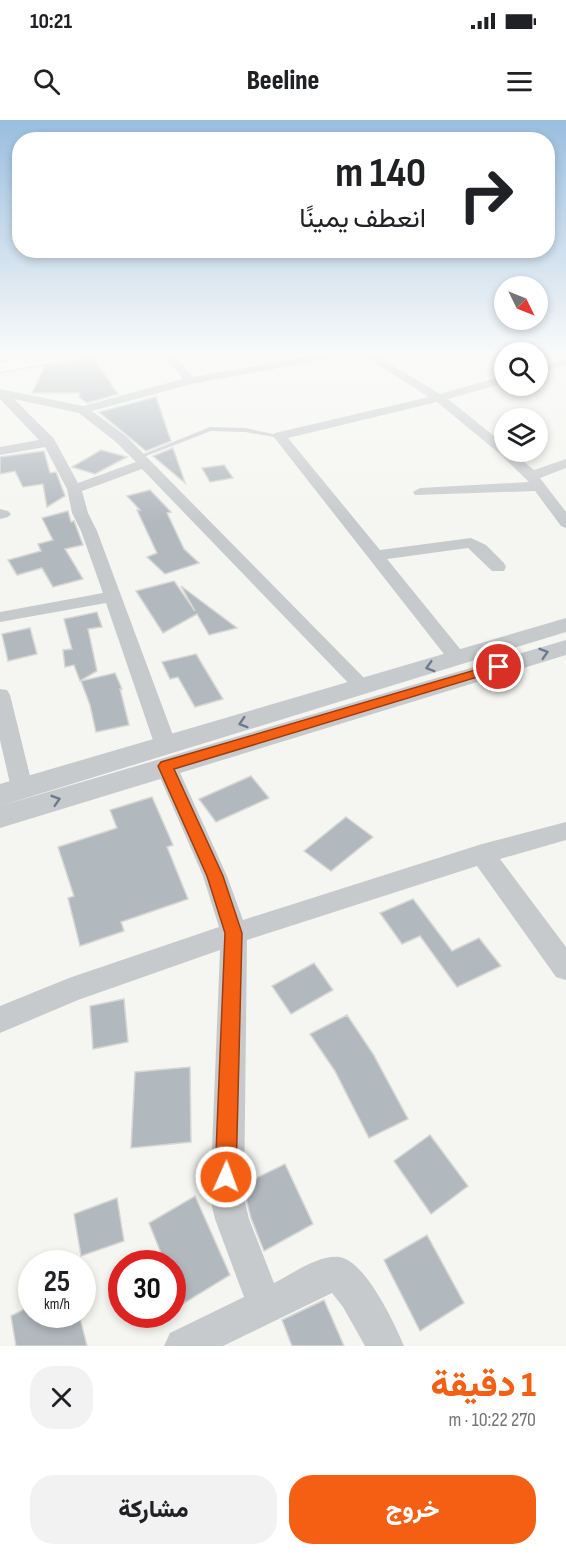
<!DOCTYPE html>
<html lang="ar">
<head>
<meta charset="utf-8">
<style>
  :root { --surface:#fff; --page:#f2f2f2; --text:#202124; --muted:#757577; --accent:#f45f13 }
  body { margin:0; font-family:"Sofia Sans Condensed",Vazirmatn,sans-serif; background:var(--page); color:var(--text); direction:rtl; height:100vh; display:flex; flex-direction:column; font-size:22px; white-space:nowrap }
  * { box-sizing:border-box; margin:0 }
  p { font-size:20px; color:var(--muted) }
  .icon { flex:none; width:33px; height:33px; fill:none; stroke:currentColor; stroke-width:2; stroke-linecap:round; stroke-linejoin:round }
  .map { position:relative; height:1226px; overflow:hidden; direction:ltr }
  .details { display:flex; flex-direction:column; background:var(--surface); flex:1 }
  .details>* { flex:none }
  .banner { position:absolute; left:12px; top:12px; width:543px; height:126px; border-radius:24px; box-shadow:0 3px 9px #0003; direction:rtl; background:#fff; color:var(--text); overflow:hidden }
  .needle { width:39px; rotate:133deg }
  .fabs { position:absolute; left:494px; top:156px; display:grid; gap:12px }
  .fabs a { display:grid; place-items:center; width:54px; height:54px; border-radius:50%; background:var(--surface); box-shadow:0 3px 9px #0003; font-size:30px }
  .speed { position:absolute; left:18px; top:1130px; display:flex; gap:12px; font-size:30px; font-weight:700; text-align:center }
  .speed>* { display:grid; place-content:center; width:78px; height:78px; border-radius:50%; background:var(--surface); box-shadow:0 3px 9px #0003; line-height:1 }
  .speed small { font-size:15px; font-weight:400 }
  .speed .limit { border:9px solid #d22; background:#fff; color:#111 }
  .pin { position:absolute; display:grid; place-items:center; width:51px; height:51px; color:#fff; margin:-26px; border:3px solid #fff; border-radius:50%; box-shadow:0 2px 6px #0007 }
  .me { position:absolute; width:66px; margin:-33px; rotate:2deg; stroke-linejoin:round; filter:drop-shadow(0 0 4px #0008) }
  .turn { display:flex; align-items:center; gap:21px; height:126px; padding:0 30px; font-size:27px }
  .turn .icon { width:78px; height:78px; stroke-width:2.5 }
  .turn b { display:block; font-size:42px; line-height:51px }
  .round { display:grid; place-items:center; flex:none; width:63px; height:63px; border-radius:24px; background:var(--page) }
  .headline { display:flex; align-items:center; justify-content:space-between; height:102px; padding:0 30px }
  h1 { font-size:36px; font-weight:800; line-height:45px; color:var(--accent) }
  .cta { display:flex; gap:12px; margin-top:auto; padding:12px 30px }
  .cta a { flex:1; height:69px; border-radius:24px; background:var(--accent); color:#fff; font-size:24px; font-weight:800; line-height:69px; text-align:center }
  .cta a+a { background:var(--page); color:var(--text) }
  .status { display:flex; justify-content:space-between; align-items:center; height:42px; padding:0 30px; background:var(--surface); direction:ltr }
  .status svg { height:16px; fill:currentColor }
  header { display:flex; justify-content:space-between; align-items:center; height:78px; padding:0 30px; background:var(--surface); font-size:27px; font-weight:800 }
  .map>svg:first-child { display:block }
  .building { fill:#b1b8be; stroke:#d6d7d4; stroke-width:1.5 }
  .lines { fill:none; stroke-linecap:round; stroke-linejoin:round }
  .secondary-casing { stroke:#b8bcc2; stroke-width:2 }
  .service { fill:#c7cacd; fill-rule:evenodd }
  .minor { fill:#c7cacd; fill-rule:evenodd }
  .tertiary { fill:#c7cacd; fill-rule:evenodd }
  .secondary { fill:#fff; fill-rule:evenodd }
  .oneway { stroke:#6b7a8c }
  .route { fill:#f45f13; stroke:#9f3e0c; stroke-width:1.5 }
</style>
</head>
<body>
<div class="status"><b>10:21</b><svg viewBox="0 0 49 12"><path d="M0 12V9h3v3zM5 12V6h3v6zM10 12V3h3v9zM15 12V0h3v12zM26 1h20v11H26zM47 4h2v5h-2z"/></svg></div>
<header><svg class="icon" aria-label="menu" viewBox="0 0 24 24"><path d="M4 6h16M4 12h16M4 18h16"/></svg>Beeline<svg class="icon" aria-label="search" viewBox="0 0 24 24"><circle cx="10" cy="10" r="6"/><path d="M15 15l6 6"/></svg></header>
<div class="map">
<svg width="566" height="1226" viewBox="0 0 566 1226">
  <rect width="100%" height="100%" fill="#f5f5f1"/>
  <g class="building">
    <path d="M 93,238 L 118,274 L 87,283 L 79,277 L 80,273 L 32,273 L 45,247 Z"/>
    <path d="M 156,277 L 171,321 L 146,331 L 99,292 Z"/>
    <path d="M 173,328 L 185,363 L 153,336 Z"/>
    <path d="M 101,330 L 127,337 L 95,354 L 72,347 Z"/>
    <path d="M 44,331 L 50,353 L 56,352 L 65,376 L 47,387 L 43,364 L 23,367 L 15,351 L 0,354 L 0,337 Z"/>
    <path d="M 224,345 L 233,358 L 210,362 L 202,348 Z"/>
    <path d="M 150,370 L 171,392 L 167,393 L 184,429 L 199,443 L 165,454 L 147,437 L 157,433 L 137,390 L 140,390 L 127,376 Z"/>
    <path d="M 68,391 L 71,402 L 74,401 L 83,425 L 65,429 L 83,459 L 53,467 L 42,448 L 17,455 L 8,440 L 41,431 L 38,424 L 53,420 L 42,398 Z"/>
    <path d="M 174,461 L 195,491 L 181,466 L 237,508 L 209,515 L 197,494 L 163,513 L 136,471 Z"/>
    <path d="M 97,492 L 102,507 L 88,509 L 97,551 L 80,561 L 74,545 L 65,547 L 63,530 L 72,529 L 64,499 Z"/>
    <path d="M 30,508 L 37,534 L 8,541 L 2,514 Z"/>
    <path d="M 196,534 L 223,579 L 195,587 L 178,557 L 170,559 L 162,542 Z"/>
    <path d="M 115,553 L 122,569 L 120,569 L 129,605 L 96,612 L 90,585 L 81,561 Z"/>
    <path d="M 251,656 L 269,678 L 216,702 L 199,679 Z"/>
    <path d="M 152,677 L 173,725 L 167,727 L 188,779 L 121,802 L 124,811 L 80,826 L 68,778 L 74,776 L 58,727 L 117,708 L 110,690 Z"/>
    <path d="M 346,697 L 373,717 L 331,751 L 304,731 Z"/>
    <path d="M 413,779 L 452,831 L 479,818 L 501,846 L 457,867 L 420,816 L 402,824 L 380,793 Z"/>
    <path d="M 314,843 L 333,870 L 291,894 L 272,866 Z"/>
    <path d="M 124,879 L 128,922 L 93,929 L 90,886 Z"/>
    <path d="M 347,895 L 373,934 L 408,999 L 369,1018 L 335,951 L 310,914 Z"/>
    <path d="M 190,947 L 191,1022 L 131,1028 L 135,952 Z"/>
    <path d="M 430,1015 L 468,1066 L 431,1094 L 394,1041 Z"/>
    <path d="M 285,1044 L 313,1104 L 264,1131 L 251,1098 L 246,1078 L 246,1063 Z"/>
    <path d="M 195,1076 L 230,1155 L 181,1185 L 172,1163 L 172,1143 L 165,1143 L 149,1103 Z"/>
    <path d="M 117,1078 L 124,1121 L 81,1136 L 74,1094 Z"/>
    <path d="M 427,1115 L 464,1183 L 420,1211 L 384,1140 Z"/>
    <path d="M 324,1180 L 344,1226 L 292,1226 L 282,1200 Z"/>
    <path d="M 32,1185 L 32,1194 L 79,1194 L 87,1226 L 16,1226 L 11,1196 Z"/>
  </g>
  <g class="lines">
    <g class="secondary-casing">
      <path id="secondary" d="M 62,232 L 98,232 L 90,237 L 0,252 L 0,242 Z"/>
    </g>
    <path class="service" d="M 210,307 L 245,308 L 283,316 L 280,318 L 245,312 L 211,311 L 141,338 L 136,337 Z"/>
    <g class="minor">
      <path d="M 161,232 L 172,232 L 193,257 L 333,232 L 354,232 L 349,235 L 191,264 L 92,291 L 126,316 L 373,567 L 370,571 L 363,573 L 356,571 L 142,349 L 82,371 L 88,393 L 97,411 L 177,626 L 174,631 L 166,633 L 158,631 L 155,626 L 106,483 L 0,502 L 0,492 L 103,473 L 81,411 L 72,393 L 67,369 L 45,327 L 0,335 L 0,327 L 39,320 L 0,279 L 0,269 L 83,286 L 183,259 ZM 14,279 L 79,293 L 116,322 L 136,342 L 78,363 L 54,319 Z"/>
      <path d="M 358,232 L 370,232 L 440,274 L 504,256 L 504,263 L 448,279 L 504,324 L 504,332 L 512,332 L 534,350 L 566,339 L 566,348 L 540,358 L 566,392 L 566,408 L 561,406 L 535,371 L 415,375 L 413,372 L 420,368 L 529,362 L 500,334 L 437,282 L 288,318 L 380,430 L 471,418 L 486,425 L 504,443 L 506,447 L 504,451 L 492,451 L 468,428 L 387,439 L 465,535 L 468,539 L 465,543 L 451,543 L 273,316 L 275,313 L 429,277 Z"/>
      <path d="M 566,239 L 566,245 L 537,253 L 537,246 Z"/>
      <path d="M 0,389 L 8,391 L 11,394 L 8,397 L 0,399 Z"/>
      <path d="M 0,569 L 7,570 L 10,575 L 33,668 L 30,674 L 22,676 L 14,674 L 11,668 L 0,620 Z"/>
      <path d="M 166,638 L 174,641 L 177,646 L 227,756 L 243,800 L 482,724 L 566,702 L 566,720 L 500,739 L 566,827 L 566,860 L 556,857 L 477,746 L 247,820 L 244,1078 L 249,1099 L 274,1163 C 292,1154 318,1135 339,1137 C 365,1140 395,1204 404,1226 L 365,1226 L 343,1187 L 332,1173 L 223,1226 L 164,1226 L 170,1213 L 244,1177 L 215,1099 L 210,1078 L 220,830 L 78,880 L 0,913 L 0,886 L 69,858 L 219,807 L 203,756 L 155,646 L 158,641 Z"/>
    </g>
    <path class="tertiary" d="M 566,498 L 566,512 L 0,686 L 566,520 L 566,535 L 0,708 L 0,664 Z"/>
    <use href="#secondary" class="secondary"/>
  </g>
  <defs><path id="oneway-chevron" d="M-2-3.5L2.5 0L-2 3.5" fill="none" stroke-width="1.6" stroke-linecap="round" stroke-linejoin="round" transform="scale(1.5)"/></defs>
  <g class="oneway">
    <use href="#oneway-chevron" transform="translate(544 533) rotate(-17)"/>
    <use href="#oneway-chevron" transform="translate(430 547) rotate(164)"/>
    <use href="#oneway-chevron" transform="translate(243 603) rotate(163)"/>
    <use href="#oneway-chevron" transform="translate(56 680) rotate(-17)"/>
  </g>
  <linearGradient id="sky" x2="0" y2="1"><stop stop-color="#99bedf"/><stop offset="0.58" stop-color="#fafaf9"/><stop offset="1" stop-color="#fafaf9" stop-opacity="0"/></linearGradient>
  <rect width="566" height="403" fill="url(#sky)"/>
  <path class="route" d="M 499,543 L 504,544 L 505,547 L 504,549 L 174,649 L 223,756 L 242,813 L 236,1057 L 233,1065 L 226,1068 L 218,1065 L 215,1057 L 225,813 L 207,756 L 158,646 L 161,642 Z"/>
</svg>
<div class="fabs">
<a><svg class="needle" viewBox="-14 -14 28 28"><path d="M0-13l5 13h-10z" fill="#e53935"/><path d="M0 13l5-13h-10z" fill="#757577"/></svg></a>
<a><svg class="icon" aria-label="search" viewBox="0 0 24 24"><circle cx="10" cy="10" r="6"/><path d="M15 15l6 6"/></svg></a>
<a><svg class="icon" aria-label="layers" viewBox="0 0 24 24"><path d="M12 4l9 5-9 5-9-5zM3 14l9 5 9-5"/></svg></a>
</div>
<div class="speed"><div>25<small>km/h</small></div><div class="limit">30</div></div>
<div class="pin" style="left:499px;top:547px;background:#d93025"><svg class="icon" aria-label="arrive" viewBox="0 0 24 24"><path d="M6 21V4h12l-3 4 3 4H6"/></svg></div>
<svg class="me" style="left:226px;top:1057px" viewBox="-20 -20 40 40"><circle r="17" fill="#f45f13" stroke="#fff" stroke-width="3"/><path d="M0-11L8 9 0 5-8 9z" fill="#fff"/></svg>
<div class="banner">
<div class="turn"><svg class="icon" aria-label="right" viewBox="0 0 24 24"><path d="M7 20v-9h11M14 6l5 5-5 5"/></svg><div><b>140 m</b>انعطف يمينًا</div></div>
</div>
</div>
<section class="details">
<div class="headline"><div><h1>1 دقيقة</h1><p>270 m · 10:22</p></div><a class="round"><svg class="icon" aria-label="close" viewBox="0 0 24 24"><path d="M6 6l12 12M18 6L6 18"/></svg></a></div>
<div class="cta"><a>خروج</a><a>مشاركة</a></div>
</section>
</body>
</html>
